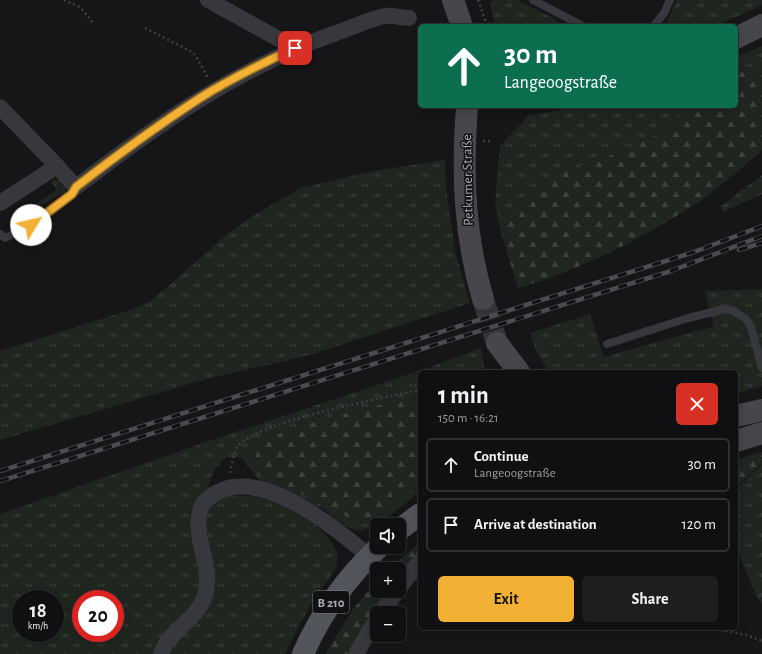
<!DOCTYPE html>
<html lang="en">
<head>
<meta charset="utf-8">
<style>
  :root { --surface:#101012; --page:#1e1e20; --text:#f1f3f6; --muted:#9c9d9f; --line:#303032; --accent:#f2b134 }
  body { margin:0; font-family:"Alegreya Sans",sans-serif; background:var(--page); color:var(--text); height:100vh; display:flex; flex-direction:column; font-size:15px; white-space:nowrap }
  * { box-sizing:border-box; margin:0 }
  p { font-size:13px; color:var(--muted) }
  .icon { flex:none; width:22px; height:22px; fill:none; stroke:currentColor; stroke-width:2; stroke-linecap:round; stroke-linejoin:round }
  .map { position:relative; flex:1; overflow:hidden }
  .sheet { position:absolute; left:418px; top:370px; width:320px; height:260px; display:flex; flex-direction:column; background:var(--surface); border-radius:6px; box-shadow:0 2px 10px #0003,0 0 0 1px var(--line) }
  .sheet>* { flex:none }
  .top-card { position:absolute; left:418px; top:24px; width:320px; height:84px; border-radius:6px; box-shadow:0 2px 10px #0003,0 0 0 1px var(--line); background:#0b6e4f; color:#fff; overflow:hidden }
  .fabs { position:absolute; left:370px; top:518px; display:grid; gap:8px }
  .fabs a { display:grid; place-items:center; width:36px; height:36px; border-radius:6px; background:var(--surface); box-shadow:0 2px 10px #0003,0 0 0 1px var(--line); font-size:20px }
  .speed { position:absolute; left:12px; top:590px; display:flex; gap:8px; font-size:20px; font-weight:700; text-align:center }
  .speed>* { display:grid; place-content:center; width:52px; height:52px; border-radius:50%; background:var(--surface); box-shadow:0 2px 10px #0003,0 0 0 1px var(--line); line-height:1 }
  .speed small { font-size:10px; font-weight:400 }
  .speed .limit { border:6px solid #d22; background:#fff; color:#111 }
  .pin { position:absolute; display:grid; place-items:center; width:34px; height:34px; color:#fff; margin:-17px; border-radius:8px; box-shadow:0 2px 6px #0006 }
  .me { position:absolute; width:44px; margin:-22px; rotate:54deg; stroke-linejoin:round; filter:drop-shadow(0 0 3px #0008) }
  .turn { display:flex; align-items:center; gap:14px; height:84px; padding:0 20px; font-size:18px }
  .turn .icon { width:52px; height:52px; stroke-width:2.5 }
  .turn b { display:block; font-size:28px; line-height:34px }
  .round { display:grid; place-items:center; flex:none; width:42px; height:42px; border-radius:6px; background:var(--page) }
  .overview { display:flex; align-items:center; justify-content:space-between; height:68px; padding:0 20px }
  h1 { font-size:24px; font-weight:600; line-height:30px }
  .primary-button { display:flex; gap:8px; margin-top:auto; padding:8px 20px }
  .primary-button a { flex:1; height:46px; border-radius:6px; background:var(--accent); color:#111; font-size:16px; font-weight:600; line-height:46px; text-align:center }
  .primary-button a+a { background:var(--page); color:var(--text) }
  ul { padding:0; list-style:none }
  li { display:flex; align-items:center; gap:12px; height:54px; margin:0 8px 6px; padding:0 12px; border:2px solid var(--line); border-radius:6px }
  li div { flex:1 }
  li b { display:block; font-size:15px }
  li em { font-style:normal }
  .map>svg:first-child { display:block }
  .grass { fill:url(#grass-tufts); fill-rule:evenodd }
  .forest { fill:url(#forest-firs) }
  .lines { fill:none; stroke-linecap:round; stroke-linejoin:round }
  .secondary-tunnel { stroke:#333438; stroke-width:22; stroke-dasharray:22 11; stroke-linecap:butt }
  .path { stroke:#3d3f44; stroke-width:2.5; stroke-dasharray:2 3; stroke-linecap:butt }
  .lane { stroke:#37383d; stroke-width:8 }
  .street { stroke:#37383d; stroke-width:16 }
  .secondary { stroke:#45474d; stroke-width:22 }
  .primary { stroke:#53555c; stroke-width:22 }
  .rail-casing { stroke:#4a4c52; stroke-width:4.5 }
  .rail { stroke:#111113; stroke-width:3; stroke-dasharray:9; stroke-linecap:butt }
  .route-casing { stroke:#9d7322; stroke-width:10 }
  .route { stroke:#f2b134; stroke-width:7 }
  .labels { text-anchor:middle; stroke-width:3; stroke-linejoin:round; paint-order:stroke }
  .shield { fill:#111113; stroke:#7b7e86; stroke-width:1 }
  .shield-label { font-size:13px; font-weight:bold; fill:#a8adb8 }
  .street-label { font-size:14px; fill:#a8adb8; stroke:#111113 }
</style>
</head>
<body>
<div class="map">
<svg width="762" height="654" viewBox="0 0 762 654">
  <defs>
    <pattern id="grass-tufts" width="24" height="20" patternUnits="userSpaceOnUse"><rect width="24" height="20" fill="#1e261f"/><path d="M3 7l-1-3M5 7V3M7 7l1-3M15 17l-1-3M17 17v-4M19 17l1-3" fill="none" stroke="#3c433d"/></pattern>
    <pattern id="forest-firs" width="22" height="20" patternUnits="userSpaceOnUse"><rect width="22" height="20" fill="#1e261f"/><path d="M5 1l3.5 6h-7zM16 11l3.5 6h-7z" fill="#3c433d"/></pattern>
  </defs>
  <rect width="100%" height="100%" fill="#161618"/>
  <g class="grass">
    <path d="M 494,0 L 517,0 L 555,19 L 561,26 L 495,26 L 490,3 Z"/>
    <path d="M 677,0 L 762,0 L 762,5 L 715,26 L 665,26 Z"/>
    <path d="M 762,46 L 762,66 L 751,69 L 736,68 L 736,57 Z"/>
    <path d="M 581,106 L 686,106 L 664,132 L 594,163 L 559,169 L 540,185 L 522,211 L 500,229 L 495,203 L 500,146 L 528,116 Z"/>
    <path d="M 445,160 L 446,188 L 455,251 L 470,303 L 313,354 L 203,380 L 0,440 L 0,351 L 130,310 L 151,301 L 232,230 L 261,211 L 301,188 L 373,171 Z"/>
    <path d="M 762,175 L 762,194 L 723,212 L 721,206 Z"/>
    <path d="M 59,179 L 67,187 L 64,193 L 60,194 L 12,223 L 12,226 L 9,222 L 57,190 L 51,181 Z"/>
    <path d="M 762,289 L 762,386 L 736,393 L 736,372 L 549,372 L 536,351 L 530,333 L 590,314 L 604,357 L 714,326 L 705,291 Z"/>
    <path d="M 481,348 L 485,372 L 420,372 L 420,492 L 376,526 L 361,531 L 354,530 L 346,526 L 322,508 L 288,492 L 261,483 L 242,458 L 226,457 L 214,470 L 208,486 L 222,497 C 237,495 250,495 265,499 C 287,505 348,537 336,567 C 331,578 322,587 315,597 C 304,616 294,635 285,654 L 0,654 L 0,514 L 229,434 L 436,365 ZM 21,599 L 55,599 L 55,633 L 21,633 ZM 81,599 L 115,599 L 115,633 L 81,633 Z"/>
    <path d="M 762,464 L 762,604 L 758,599 L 741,560 L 736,539 L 736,495 L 738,487 Z"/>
  </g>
  <g class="forest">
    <path d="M 762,66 L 762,150 L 757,155 C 740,169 724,183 707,196 C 650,235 584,269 518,288 L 500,229 L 522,211 L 540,185 L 559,169 L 594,163 L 664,132 L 686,106 L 736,106 L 736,68 L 751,69 Z"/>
    <path d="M 405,398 L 420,407 L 420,487 L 378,517 L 366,523 L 355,522 L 338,511 L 292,489 L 261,477 L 243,453 L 260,440 L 318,421 Z"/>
    <path d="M 762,452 L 762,463 L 736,487 L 736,460 Z"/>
    <path d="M 420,542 L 420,554 L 399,577 L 399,569 L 389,569 Z"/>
    <path d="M 377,581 L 377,591 L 389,591 L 350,654 L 325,654 L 354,608 Z"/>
  </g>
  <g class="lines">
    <path class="secondary-tunnel" d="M 483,299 L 497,343"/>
    <g class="path">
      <path d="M 64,0 L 80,7 L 94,24"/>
      <path d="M 478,0 L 487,26"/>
      <path d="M 145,28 L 192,52 L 196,56 L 208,78"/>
      <path d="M 483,141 L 492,141"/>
      <path d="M 230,473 C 232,465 233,453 238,446 C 256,422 386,397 420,390"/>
      <path d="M 711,628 L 747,635 L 762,641"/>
    </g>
    <g class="lane">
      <path d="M 533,0 L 583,26"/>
      <path d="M 654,26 L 664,13 L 670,0"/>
      <path d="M 0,234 L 5,238 L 31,225 L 72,194 L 76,187"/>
      <path d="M 607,344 L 688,318 L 725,309 L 732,310 L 746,319 L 751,327 L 762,368"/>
    </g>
    <g class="street">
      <path d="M 208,0 L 295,48"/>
      <path d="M 0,107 L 57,166"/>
      <path d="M 0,203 L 57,166 L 76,187 C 158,124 234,70 333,34 C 349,29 369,19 385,16 C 392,15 402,18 409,18"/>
      <path d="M 399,588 L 420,561"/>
      <path d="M 381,613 L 397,591"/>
      <path d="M 161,654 C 169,629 201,619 206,591 C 212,565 193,538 200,511 C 202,502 210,496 218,492 C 263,468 337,529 369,556"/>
      <path d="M 356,654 L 377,618"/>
    </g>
    <g class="secondary">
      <path d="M 453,0 L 462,26"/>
      <path d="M 736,38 L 762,25"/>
      <path d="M 467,106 C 462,172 464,235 483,299"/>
      <path d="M 497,343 L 519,372"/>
      <path d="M 736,416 L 762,410"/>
      <path d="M 736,441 L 762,433"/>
    </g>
    <g class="primary">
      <path d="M 399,530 L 420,514"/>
      <path d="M 303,654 C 321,613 347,577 379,547"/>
    </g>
    <g class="rail-casing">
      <g id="rail">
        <path d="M 739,250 L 762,243"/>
        <path d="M 0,471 L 694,252 L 762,226"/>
        <path d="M 0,481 L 671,271 L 762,236"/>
      </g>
    </g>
    <use href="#rail" class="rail"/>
  </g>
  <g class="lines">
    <g class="route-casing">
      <path id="route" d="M 31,225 L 72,194 L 76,187 C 116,156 157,126 200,98 C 230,79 263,63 295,48"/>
    </g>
    <use href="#route" class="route"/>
  </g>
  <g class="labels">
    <rect class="shield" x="313" y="591" width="36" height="22" rx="3"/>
    <g class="shield-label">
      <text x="331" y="607">B 210</text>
    </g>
    <g class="street-label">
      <text transform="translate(467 180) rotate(-91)" y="5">Petkumer Straße</text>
    </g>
  </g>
</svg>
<div class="fabs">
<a><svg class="icon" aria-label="sound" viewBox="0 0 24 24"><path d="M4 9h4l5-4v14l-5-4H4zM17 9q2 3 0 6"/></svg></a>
<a>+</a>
<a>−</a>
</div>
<div class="speed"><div>18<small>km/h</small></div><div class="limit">20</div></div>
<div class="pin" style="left:295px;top:48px;background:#d93025"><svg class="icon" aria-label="arrive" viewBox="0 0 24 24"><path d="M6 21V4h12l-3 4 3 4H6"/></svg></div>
<svg class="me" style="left:31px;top:225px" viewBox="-20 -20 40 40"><circle r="19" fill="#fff"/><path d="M0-13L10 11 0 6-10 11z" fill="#f2b134"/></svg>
<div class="top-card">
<div class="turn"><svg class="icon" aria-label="ahead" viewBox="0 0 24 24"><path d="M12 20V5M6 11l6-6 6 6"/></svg><div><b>30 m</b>Langeoogstraße</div></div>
</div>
<section class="sheet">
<div class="overview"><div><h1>1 min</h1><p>150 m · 16:21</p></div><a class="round" style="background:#d93025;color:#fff"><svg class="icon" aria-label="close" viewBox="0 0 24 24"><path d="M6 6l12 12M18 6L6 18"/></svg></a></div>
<ul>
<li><svg class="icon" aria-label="ahead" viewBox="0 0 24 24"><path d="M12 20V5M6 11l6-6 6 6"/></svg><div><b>Continue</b><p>Langeoogstraße</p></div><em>30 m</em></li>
<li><svg class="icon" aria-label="arrive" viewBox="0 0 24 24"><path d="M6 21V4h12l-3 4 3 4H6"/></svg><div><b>Arrive at destination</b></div><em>120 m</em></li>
</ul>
<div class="primary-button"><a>Exit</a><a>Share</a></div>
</section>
</div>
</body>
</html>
